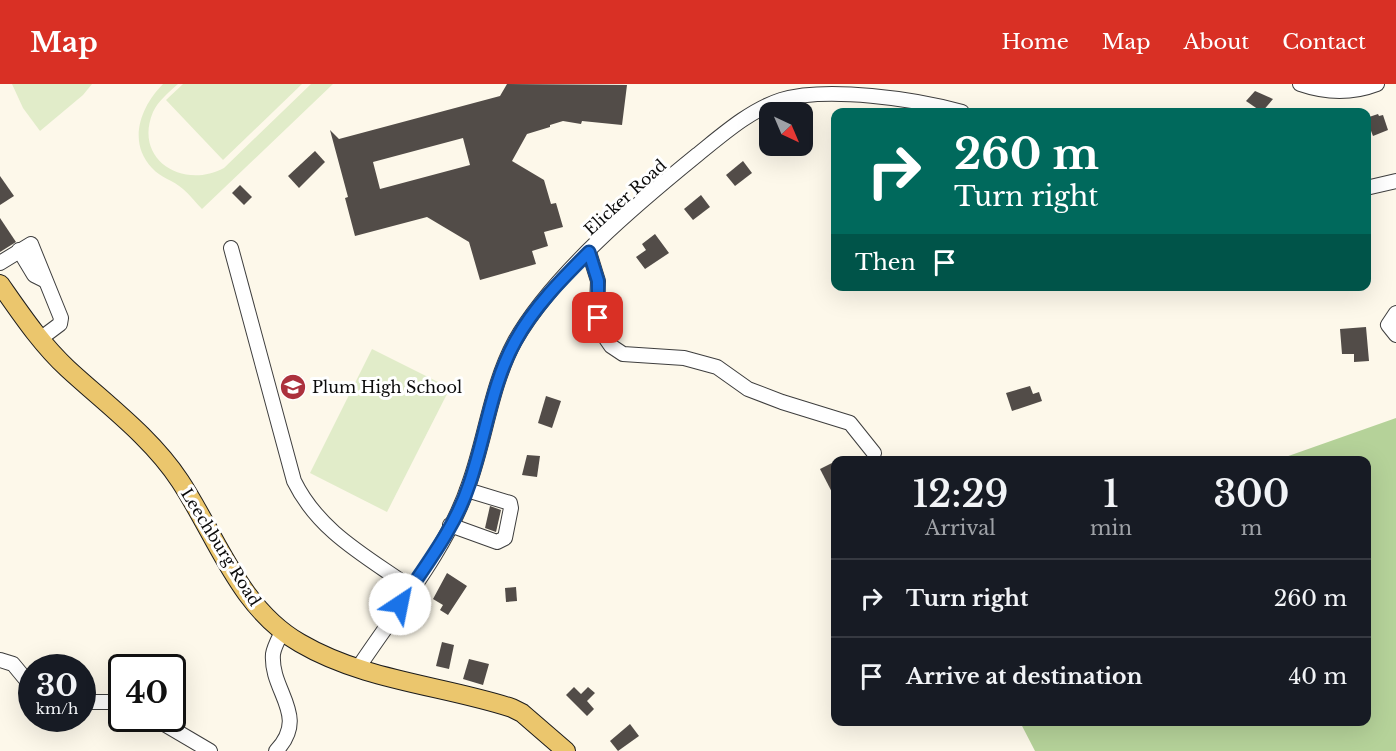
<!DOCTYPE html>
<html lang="en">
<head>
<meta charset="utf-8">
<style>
  :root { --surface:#171b24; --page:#20242c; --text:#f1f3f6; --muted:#9ea1a6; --line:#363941; --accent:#d93025 }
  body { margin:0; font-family:"Libre Baskerville",serif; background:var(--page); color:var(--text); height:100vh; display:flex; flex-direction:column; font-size:22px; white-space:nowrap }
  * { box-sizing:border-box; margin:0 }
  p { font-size:20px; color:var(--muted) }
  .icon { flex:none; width:33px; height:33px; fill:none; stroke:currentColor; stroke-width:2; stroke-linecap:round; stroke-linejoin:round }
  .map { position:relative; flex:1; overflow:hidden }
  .drawer { position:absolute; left:831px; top:372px; width:540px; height:270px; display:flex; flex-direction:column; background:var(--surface); border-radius:12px; box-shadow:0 6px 24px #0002 }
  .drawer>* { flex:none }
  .banner { position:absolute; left:831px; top:24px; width:540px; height:183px; border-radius:12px; box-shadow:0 6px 24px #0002; background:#00695c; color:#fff; overflow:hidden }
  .needle { width:39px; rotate:136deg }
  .fabs { position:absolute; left:759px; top:18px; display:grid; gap:12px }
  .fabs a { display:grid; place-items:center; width:54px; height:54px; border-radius:12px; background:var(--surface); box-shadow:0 6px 24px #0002; font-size:30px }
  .speed { position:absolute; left:18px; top:570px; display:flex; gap:12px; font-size:30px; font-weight:700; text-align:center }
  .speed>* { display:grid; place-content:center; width:78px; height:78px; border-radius:50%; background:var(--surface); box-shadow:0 6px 24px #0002; line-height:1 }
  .speed small { font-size:15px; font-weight:400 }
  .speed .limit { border:3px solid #111; border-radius:9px; background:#fff; color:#111 }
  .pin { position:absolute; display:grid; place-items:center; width:51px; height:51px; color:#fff; margin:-26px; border-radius:12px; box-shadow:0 3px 9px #0006 }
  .me { position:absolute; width:66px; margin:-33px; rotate:34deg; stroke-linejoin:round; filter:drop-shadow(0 0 4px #0008) }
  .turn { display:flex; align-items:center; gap:21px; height:126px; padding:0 24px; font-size:27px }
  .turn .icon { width:78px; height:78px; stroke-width:2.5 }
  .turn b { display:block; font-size:42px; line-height:51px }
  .then { display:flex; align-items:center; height:57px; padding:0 24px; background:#0003; gap:12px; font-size:22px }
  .eta { display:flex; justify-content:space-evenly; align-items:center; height:102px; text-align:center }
  .eta b { font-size:36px; font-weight:600; line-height:42px }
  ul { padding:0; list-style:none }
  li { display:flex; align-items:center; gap:18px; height:78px; padding:0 24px; border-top:2px solid var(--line) }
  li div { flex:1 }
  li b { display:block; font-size:22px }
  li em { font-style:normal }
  header { display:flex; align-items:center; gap:36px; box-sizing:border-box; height:84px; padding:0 30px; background:var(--accent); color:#fff }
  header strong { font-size:28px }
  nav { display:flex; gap:33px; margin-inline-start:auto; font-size:21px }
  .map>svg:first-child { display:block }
  .forest { fill:#b5d299 }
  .pitch { fill:#e1ecc9 }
  .building { fill:#524c48; fill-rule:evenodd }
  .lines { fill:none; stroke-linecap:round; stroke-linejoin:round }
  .minor-casing { stroke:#3e3e3e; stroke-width:16 }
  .major-casing { stroke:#1c1c1c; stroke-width:20 }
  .minor { stroke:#fff; stroke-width:14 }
  .major { stroke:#ebc66d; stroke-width:18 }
  .route-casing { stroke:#114b97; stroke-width:15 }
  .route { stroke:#1a73e8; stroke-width:10 }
  .labels { text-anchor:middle; stroke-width:6; stroke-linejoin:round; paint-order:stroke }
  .street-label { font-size:16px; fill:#0b0b0b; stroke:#fff }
  .poi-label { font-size:16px; fill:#0b0b0b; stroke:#fff; text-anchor:start }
</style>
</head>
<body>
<header>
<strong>Map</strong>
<nav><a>Home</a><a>Map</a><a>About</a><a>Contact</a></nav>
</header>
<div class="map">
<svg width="1396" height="667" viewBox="0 0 1396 667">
  <rect width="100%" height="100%" fill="#fdf8ea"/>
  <path class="forest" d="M 1396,334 L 1396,667 L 1035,667 L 1020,638 L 1366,638 L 1366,376 L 1277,376 Z"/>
  <g class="pitch">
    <path d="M 12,0 L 92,0 L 83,11 L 40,47 L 23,24 Z"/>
    <path d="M 163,0 L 178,0 C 169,8 158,17 153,28 C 133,76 183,106 224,84 L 311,0 L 333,0 L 202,125 C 196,119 190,111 183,105 C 173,96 161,94 152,84 C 127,58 141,22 163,0 Z"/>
    <path d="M 183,0 L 302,0 L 223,76 L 166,16 Z"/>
    <path d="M 372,265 L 450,304 L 387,428 L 310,389 Z"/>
  </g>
  <g class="building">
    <path d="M 507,0 L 627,1 L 622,41 L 582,37 L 581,40 L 563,37 L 550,41 L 550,43 L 527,50 L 512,77 L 544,96 L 551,120 L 556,119 L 563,143 L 544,148 L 548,162 L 532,167 L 536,180 L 480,196 L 469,158 L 427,133 L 355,152 L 345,114 L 348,113 L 330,46 L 339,55 L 500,12 ZM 463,54 L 470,81 L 380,105 L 373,78 Z"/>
    <path d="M 1255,7 L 1273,15 L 1262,28 L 1246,17 Z"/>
    <path d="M 1378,30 L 1379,32 L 1383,31 L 1388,46 L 1373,52 L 1366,34 Z"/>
    <path d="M 315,67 L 325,78 L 299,104 L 288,92 Z"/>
    <path d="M 743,77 L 752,89 L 735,102 L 726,91 Z"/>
    <path d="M 0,92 L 14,112 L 0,121 Z"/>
    <path d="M 240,101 L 252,113 L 244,121 L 232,109 Z"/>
    <path d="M 701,111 L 710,123 L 693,136 L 684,125 Z"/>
    <path d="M 0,134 L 16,158 L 0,168 Z"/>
    <path d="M 655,150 L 669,169 L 645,185 L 636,173 L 646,166 L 642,160 Z"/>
    <path d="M 1366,243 L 1369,277 L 1354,278 L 1354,270 L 1342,270 L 1340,245 Z"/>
    <path d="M 1030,302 L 1033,310 L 1039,308 L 1042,317 L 1012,327 L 1006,309 Z"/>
    <path d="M 546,312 L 561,317 L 552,344 L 538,339 Z"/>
    <path d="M 527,371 L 540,372 L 537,393 L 522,391 Z"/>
    <path d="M 836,377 L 836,416 L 820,385 Z"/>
    <path d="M 490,422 L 501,426 L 496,448 L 485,444 Z"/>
    <path d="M 447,489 L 467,502 L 448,531 L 440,526 L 443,521 L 433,515 Z"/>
    <path d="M 516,503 L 517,517 L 506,518 L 505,504 Z"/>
    <path d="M 442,558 L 454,561 L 449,585 L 436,582 Z"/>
    <path d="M 469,575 L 489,580 L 483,601 L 463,595 Z"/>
    <path d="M 574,603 L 581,610 L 588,603 L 595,609 L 587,617 L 594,625 L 587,632 L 566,611 Z"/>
    <path d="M 630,640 L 639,652 L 618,667 L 610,657 Z"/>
  </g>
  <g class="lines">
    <g class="minor-casing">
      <g id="minor">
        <path d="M 1300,0 C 1326,9 1351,10 1377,0"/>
        <path d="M 1366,104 L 1396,97"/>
        <path d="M 231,164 L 294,397 C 319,448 366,472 411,504"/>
        <path d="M 19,166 L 34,191 L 44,196"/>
        <path d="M 589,168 L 598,197 L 597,221 L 600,246 L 611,262 L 623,270 L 684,274 L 717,283 L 748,305 L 782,318 L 850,339 L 874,369"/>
        <path d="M 0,179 L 31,160 L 61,234 L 60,240 L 40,255"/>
        <path d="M 1396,229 L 1388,241 L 1396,251"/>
        <path d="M 450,441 L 497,458 L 505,454 L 511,424 L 510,419 L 467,406"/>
        <path d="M 0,576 L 13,580 L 32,603"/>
        <path d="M 358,584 C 395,528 448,464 469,400 C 486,353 491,301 515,257 C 553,190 638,119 697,71 C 722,51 750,26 781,16 C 826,2 917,15 962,28"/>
        <path d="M 82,618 L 113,618 L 122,621"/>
        <path d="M 154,634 L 210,667"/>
        <path d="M 276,667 C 310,631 270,608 273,570 C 274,563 279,554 282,548"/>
      </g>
    </g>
    <g class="major-casing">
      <path id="major" d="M 0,200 C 21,230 41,260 68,285 C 106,320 151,353 180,397 C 217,453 239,524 300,559 C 365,597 441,601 512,624 L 522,629 L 566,667"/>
    </g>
    <use href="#minor" class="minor"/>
    <use href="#major" class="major"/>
  </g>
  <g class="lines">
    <g class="route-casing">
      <path id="route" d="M 400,520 C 425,482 455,444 469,401 C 486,353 491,300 516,256 C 534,223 562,195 589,168 L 598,197 L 598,234"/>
    </g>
    <use href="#route" class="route"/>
  </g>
  <defs>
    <g id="school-disc" transform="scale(1.35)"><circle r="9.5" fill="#ac313d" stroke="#fff"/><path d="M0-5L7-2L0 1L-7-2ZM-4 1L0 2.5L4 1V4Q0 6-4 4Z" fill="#fff"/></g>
  </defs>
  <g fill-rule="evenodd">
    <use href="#school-disc" x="293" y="303"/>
  </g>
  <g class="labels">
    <g class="street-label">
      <text transform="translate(625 113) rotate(-42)" y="6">Elicker Road</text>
      <text transform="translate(221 463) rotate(58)" y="6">Leechburg Road</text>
    </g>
    <g class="poi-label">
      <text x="312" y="309">Plum High School</text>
    </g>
  </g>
</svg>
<div class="fabs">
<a><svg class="needle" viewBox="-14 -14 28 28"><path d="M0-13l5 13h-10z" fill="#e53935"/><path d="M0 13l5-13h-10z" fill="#9ea1a6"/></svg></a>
</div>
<div class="speed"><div>30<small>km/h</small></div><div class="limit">40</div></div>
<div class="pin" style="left:598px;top:234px;background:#d93025"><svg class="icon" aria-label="arrive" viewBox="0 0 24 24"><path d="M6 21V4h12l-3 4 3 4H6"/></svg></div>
<svg class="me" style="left:400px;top:520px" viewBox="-20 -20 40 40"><circle r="19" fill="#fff"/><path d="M0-13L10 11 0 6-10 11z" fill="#1a73e8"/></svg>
<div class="banner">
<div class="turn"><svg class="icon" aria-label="right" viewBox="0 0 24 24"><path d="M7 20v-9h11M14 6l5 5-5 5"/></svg><div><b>260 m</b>Turn right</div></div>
<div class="then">Then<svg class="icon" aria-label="arrive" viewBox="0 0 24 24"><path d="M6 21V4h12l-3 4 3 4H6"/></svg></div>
</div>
<section class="drawer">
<div class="eta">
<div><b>12:29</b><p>Arrival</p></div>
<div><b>1</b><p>min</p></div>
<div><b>300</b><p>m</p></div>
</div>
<ul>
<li><svg class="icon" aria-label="right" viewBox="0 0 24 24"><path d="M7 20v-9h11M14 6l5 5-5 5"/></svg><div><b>Turn right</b></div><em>260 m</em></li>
<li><svg class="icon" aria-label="arrive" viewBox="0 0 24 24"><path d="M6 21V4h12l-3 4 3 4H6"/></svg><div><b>Arrive at destination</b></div><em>40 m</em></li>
</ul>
</section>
</div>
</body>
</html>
